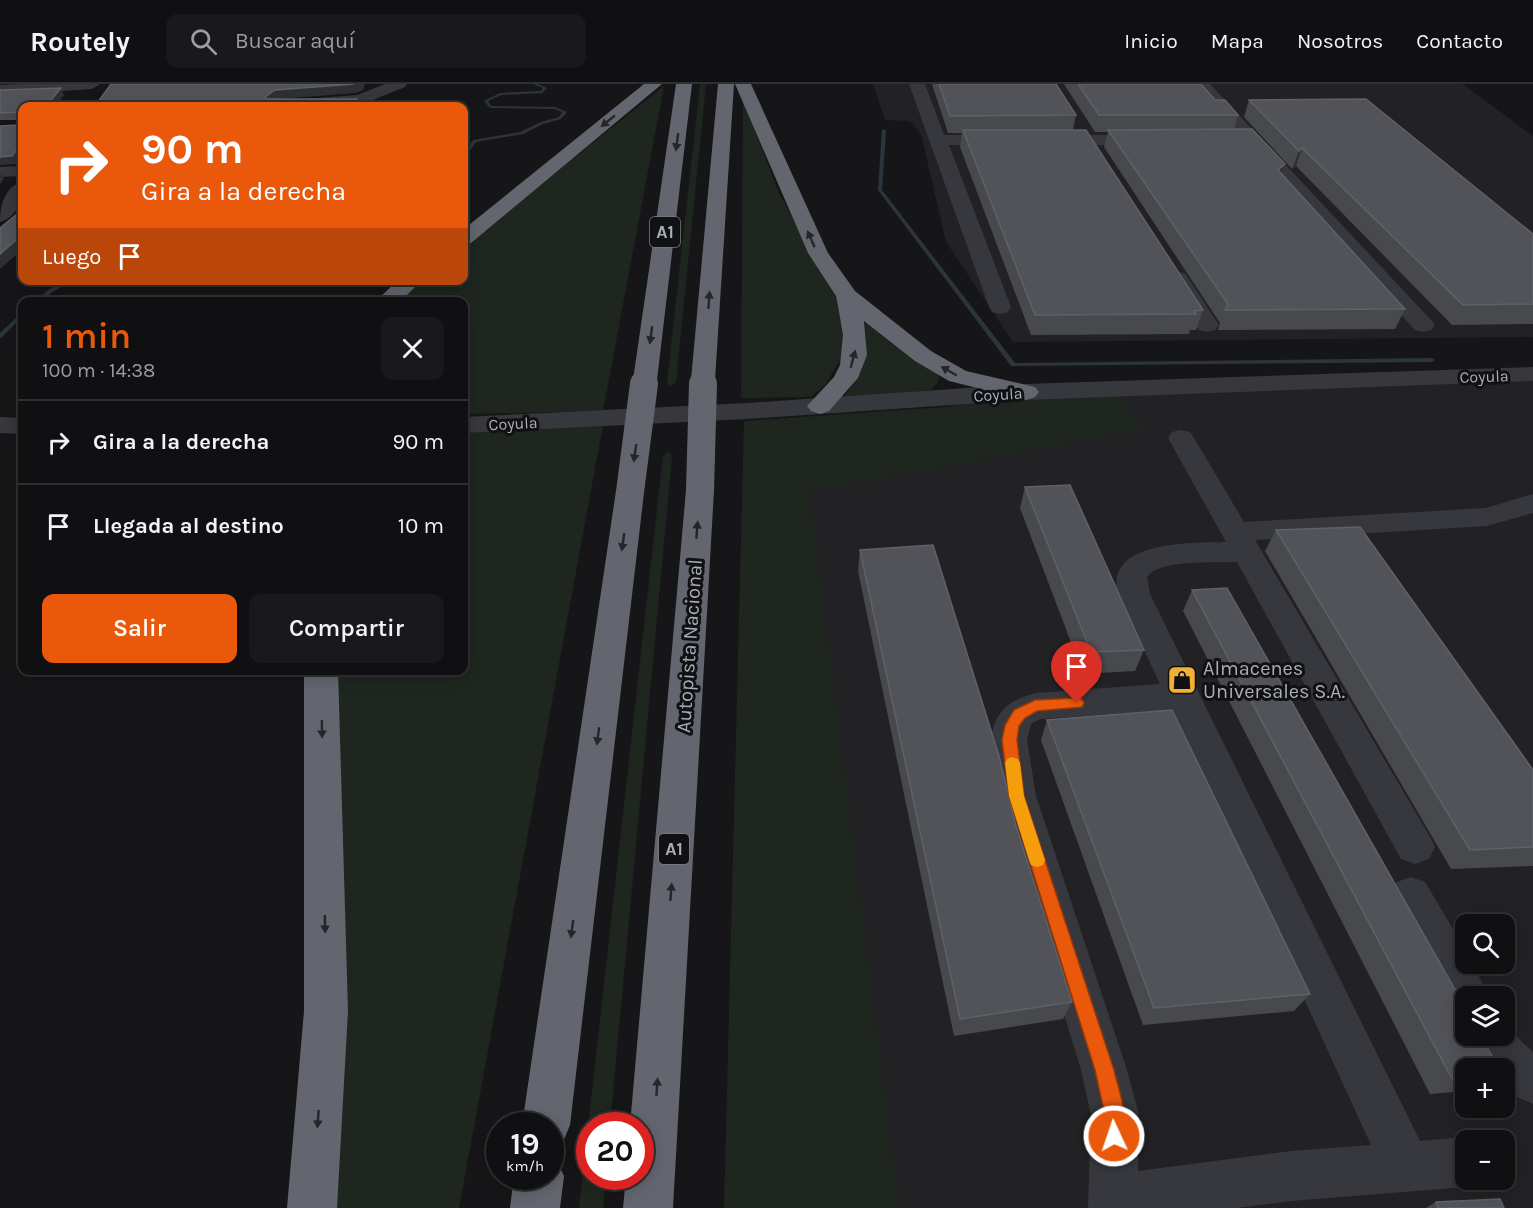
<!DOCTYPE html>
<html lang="es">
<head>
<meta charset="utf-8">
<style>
  :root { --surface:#101012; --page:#19191b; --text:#f1f3f6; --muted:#9c9d9f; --line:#303032; --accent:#ea580c }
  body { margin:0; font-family:Karla,sans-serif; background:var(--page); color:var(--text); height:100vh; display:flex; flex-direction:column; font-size:22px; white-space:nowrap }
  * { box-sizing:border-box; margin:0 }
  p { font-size:20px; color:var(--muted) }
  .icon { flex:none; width:33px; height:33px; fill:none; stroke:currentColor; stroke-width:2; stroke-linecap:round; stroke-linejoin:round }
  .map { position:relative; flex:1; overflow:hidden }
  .panel { position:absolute; left:18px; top:213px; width:450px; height:378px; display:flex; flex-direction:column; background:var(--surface); border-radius:12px; box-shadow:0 3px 15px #0003,0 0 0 2px var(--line) }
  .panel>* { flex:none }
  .hud { position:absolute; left:18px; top:18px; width:450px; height:183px; border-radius:12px; box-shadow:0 3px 15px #0003,0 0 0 2px var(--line); background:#ea580c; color:#fff; overflow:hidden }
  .fabs { position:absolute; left:1455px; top:830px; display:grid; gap:12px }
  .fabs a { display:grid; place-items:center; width:60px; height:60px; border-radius:12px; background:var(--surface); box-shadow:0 3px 15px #0003,0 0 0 2px var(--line); font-size:30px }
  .speed { position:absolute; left:486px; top:1028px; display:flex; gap:12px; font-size:30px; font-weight:700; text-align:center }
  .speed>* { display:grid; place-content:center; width:78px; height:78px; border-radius:50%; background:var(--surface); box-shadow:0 3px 15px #0003,0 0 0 2px var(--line); line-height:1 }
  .speed small { font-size:15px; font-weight:400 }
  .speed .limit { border:9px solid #d22; background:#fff; color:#111 }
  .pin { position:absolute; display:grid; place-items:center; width:51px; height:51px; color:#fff; margin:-62px -26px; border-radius:50% 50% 50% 0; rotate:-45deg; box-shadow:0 0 6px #0007 }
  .pin .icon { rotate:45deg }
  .me { position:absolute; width:66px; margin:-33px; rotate:357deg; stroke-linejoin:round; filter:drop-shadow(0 0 4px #0008) }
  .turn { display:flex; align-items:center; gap:21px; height:126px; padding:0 24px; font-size:27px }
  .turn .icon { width:78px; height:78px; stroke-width:2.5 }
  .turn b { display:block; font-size:42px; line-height:51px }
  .then { display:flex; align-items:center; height:57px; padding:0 24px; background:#0003; gap:12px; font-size:22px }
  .round { display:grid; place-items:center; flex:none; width:63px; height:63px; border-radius:12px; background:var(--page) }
  .head { display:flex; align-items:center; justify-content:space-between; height:102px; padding:0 24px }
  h1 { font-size:36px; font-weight:600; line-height:45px; color:var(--accent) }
  .cta { display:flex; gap:12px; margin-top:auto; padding:12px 24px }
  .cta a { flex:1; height:69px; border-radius:12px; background:var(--accent); color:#fff; font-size:24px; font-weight:600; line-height:69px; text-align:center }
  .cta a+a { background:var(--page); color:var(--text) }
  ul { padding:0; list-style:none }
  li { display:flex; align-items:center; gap:18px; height:84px; padding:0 24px; border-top:2px solid var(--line) }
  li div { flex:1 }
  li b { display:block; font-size:22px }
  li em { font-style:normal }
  header { display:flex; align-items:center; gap:36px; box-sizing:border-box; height:84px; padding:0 30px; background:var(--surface); border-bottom:2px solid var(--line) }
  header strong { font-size:28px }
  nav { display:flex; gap:33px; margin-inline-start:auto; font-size:21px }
  .search { width:420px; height:54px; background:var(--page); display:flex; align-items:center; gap:15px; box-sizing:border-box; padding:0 21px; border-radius:12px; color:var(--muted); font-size:22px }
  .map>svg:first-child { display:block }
  .built { fill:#222225; fill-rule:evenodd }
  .green { fill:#1e261f }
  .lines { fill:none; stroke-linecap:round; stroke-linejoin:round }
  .stream { fill:#2c353c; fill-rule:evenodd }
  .minor { fill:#37383d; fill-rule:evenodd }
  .highway { fill:#63666e; fill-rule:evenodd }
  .highway-bridge-far1 { stroke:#63666e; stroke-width:22 }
  .highway-bridge { stroke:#63666e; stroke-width:28 }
  .wall { fill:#47494d }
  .shaded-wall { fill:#2f3033 }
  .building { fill:#525359; stroke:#5f6168; stroke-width:1.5 }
  .oneway { fill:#26262a }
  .route { fill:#ea580c; stroke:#983908; stroke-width:1.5 }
  .slow { fill:#f59e0b }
  .labels { text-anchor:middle; stroke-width:6; stroke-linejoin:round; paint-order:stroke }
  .far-street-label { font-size:16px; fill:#a8adb8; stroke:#111113 }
  .shield { fill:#111113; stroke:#7b7e86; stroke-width:1.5 }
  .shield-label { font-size:18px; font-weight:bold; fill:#a8adb8 }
  .street-label { font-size:20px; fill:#a8adb8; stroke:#111113 }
  .poi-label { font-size:20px; fill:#a8adb8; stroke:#111113; text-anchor:start }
</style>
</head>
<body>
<header>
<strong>Routely</strong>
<div class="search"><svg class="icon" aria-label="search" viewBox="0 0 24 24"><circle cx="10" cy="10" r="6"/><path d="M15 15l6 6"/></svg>Buscar aquí</div>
<nav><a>Inicio</a><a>Mapa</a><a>Nosotros</a><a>Contacto</a></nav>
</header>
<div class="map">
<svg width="1533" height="1124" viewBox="0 0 1533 1124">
  <rect width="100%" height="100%" fill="#161618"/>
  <g class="built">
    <path d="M 873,0 L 1463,0 L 1533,52 L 1533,253 L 1013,258 L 946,158 L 921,50 L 910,37 L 885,36 Z"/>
    <path d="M 1533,290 L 1533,1124 L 896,1124 L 800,351 L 1026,308 ZM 1466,840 L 1504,840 L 1504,879 L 1466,879 ZM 1466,912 L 1504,912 L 1504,951 L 1466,951 ZM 1466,984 L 1504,984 L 1504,1023 L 1466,1023 ZM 1466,1056 L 1504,1056 L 1504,1095 L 1466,1095 Z"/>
  </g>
  <g class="green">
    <path d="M 700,0 L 706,0 L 676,298 L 670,303 L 667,297 Z"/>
    <path d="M 664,2 L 603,327 L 464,330 L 464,218 L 396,218 L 422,197 L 464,196 L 464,162 Z"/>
    <path d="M 743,16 L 779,109 L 836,213 L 844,245 L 841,274 L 825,301 L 811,313 L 741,314 Z"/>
    <path d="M 865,233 L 940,290 L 938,298 L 931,306 L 842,315 C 868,284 867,272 865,233 Z"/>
    <path d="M 1118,311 L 1146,345 L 809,408 L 899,1124 L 724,1124 L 744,337 Z"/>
    <path d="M 603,341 L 459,1124 L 332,1124 L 336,587 L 464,586 L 464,345 Z"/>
    <path d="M 669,367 L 672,373 L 610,1041 L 590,1041 L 590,1092 L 606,1092 L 603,1124 L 579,1124 L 663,372 Z"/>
  </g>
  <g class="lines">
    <g class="stream">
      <path d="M 533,0 L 538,0 L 547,4 L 542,9 L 501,11 L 488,17 L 491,22 L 555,23 L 567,28 L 561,35 L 543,40 L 523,50 L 476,58 L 469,68 L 464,68 L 464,66 L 466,66 L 473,56 L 520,48 L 541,38 L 559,33 L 562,28 L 554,25 L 490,24 L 484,17 L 500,9 L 541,7 L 543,4 Z"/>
      <path d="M 884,45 L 886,46 L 882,106 L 1015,279 L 1432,274 L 1435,276 L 1432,278 L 1011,282 L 878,106 L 882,46 Z"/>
      <path d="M 68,196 L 75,196 L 52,208 L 41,218 L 35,218 L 48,206 Z"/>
      <path d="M 22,228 L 22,233 L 2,253 L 0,254 L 0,249 Z"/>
    </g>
    <g class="minor">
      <path d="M 20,0 L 100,0 L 92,5 L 0,11 L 0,1 Z"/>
      <path d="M 385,0 L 407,0 L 405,3 L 358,22 L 270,22 L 278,17 L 357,11 Z"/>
      <path d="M 909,0 L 925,0 L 944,51 L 1150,51 L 1156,52 L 1159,56 L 1156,60 L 1150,61 L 949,61 L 1011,223 L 1008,228 L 1000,230 L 992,228 L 989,223 Z"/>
      <path d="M 1193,0 L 1210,0 L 1431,236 L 1435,241 L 1431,246 L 1423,248 L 1415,246 Z"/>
      <path d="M 22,82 L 22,92 L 0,93 L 0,83 Z"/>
      <path d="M 22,98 C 24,114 17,134 0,138 C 0,122 4,103 22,98 Z"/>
      <path d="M 1177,188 L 1185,189 L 1219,241 L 1215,246 L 1207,248 L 1199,246 L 1195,241 L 1166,194 L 1169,189 Z"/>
      <path d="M 1533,283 L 1533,297 L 1026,316 L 747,335 L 464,349 L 464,333 L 747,319 L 1026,300 Z"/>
      <path d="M 0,333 L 22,334 L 22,350 L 0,349 Z"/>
      <path d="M 1181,346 L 1190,348 L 1194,354 L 1244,438 L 1486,424 L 1533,410 L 1533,429 L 1487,442 L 1255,456 L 1429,751 L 1435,763 L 1429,775 L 1415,780 L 1401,775 L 1237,478 C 1215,479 1159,475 1147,493 L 1150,510 L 1420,1057 L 1466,1053 L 1472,1056 L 1466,1056 L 1466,1095 L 1483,1095 L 1466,1103 L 1291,1117 L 1236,1124 L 1088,1124 L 1091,1031 L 1081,986 C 1065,933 1049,881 1033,828 C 1021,787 981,679 994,641 C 1001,621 1016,615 1035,609 L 1160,600 L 1118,510 C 1104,456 1192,459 1226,458 L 1168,354 L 1172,348 ZM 1172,626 L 1371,1061 L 1291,1067 L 1138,1087 L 1139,1031 L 1127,986 L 1036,712 L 1027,656 L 1031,640 L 1040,635 Z"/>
      <path d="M 1411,793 L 1425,798 L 1466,867 L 1466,879 L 1472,879 L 1489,912 L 1466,912 L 1466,933 L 1451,927 L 1391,811 L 1397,798 Z"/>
      <path d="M 1504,935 L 1519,955 L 1533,968 L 1533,1020 L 1517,1013 L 1504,1004 L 1504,984 L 1484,984 L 1473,967 L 1466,951 L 1504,951 Z"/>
    </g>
    <g class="highway">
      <path d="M 644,0 L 662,0 L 471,159 L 464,161 L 464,145 Z"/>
      <path d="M 676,0 L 692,0 L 657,296 L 654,301 L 645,303 L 636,301 L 633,296 Z"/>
      <path d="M 718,0 L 734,0 L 715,296 L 712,301 L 703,303 L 694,301 L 691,296 Z"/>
      <path d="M 735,0 L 751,0 L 828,169 L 855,207 L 931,267 L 966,287 L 1035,303 L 1039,308 L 1035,313 L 1026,316 L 949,297 L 915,277 L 864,237 L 867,271 L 858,294 L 829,327 L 820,330 L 811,327 L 807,322 L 834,293 L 840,281 L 843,251 L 838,222 L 836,212 L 808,169 Z"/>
      <path d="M 398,196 L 422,196 L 400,218 L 375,218 Z"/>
      <path d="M 631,391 L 641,394 L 645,400 L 570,1041 L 563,1058 L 550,1063 L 550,1041 L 522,1041 L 617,400 L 621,394 Z"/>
      <path d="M 700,397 L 710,400 L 714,406 L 673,1124 L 623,1124 L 626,1092 L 640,1092 L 640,1041 L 630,1041 L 686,406 L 690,400 Z"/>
      <path d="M 304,586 L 338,586 L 348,927 L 337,1124 L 287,1124 L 304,927 Z"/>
      <path d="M 550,1072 L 556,1075 L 564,1092 L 560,1124 L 510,1124 L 514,1092 L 550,1092 Z"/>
    </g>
    <g class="highway-bridge-far1">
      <path d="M 644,302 L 645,296"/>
      <path d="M 703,302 L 703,296"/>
    </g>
    <g class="highway-bridge">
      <path d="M 631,400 L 644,300"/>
      <path d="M 700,406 L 703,300"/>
    </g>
  </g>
  <g class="wall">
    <path d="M 932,0 L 1056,0 L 1076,31 L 1073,46 L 1203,226 L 1196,246 L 1190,246 L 1189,250 L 1031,251 L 960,63 L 962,49 L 948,49 Z"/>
    <path d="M 1064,0 L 1201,0 L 1215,16 L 1238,31 L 1234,45 L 1285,80 L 1281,90 L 1405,225 L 1395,245 L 1218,246 L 1220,239 L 1104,63 L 1108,48 L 1095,48 Z"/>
    <path d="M 0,6 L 64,11 L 22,22 L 16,80 L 20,36 L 0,36 Z"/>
    <path d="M 1249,16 L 1533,150 L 1533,240 L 1452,241 L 1296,82 L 1292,85 L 1244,33 Z"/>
    <path d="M 1025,403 L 1144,566 L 1135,587 L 1083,590 L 1020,424 Z"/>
    <path d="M 1276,446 L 1533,686 L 1533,782 L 1451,785 L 1265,467 Z"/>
    <path d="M 860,466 L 1016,742 L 1072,918 L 1063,935 L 954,952 L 858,487 Z"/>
    <path d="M 1192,506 L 1466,984 L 1466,1007 L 1430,1010 L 1183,527 Z"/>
    <path d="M 1047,636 L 1310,910 L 1294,927 L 1143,941 L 1041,656 Z"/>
    <path d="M 1436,1118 L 1504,1124 L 1426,1124 Z"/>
  </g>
  <g class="shaded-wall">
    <path d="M 354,0 L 365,0 L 363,6 L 356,9 L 278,15 L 268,22 L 265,13 L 275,6 Z"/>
    <path d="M 61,4 L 64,11 L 55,22 L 46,22 Z"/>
    <path d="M 22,51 L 22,71 L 16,80 L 0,81 L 0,73 Z"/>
    <path d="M 1302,64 L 1296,82 L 1292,85 L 1299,67 Z"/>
    <path d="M 1285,80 L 1278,98 L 1278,86 Z"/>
    <path d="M 0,88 L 4,95 L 0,100 Z"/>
    <path d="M 22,151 L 22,166 L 0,185 L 0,170 Z"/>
  </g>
  <g class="building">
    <path d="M 111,0 L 354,0 L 275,6 L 265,13 L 267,15 L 357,15 L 355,22 L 95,22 Z"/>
    <path d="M 939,0 L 1056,0 L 1076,31 L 950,32 Z"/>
    <path d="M 1078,0 L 1201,0 L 1215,16 L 1225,16 L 1238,31 L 1099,31 Z"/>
    <path d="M 61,4 L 46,22 L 22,22 L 22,51 L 17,57 L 22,57 L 22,59 L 12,72 L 0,73 L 0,42 L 20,41 L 20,28 L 0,29 L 0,6 Z"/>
    <path d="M 1366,15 L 1533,150 L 1533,220 L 1463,221 L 1302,64 L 1299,67 L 1249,16 Z"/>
    <path d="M 1252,45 L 1285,80 L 1278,86 L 1405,225 L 1225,226 L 1228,220 L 1108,46 Z"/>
    <path d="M 963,46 L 1086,46 L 1203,226 L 1194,227 L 1196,230 L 1035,231 Z"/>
    <path d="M 22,126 L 22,151 L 0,170 L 0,144 Z"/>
    <path d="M 1070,401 L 1144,566 L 1091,568 L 1025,403 Z"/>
    <path d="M 1360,443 L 1533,686 L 1533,763 L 1470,766 L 1276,446 Z"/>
    <path d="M 933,461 L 999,672 L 1016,742 L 1072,918 L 960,935 L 860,466 Z"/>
    <path d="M 1227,504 L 1466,925 L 1466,951 L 1480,951 L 1499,984 L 1466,984 L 1466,993 L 1452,995 L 1192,506 Z"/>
    <path d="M 1172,626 L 1310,910 L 1154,924 L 1047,636 Z"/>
    <path d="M 1500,1115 L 1504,1124 L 1438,1124 L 1436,1118 Z"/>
  </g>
  <defs><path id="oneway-solid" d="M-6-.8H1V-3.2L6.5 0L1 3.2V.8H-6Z" transform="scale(1.5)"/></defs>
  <g class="oneway">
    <use href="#oneway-solid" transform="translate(608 37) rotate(141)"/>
    <use href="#oneway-solid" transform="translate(677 58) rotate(98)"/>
    <use href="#oneway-solid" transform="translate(811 155) rotate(-114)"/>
    <use href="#oneway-solid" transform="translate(709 216) rotate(-86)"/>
    <use href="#oneway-solid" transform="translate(651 251) rotate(98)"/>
    <use href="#oneway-solid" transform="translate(853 275) rotate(-75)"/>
    <use href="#oneway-solid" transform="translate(949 287) rotate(-150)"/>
    <use href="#oneway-solid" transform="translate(635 369) rotate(98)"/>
    <use href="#oneway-solid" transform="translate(697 446) rotate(-86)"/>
    <use href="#oneway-solid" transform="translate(623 458) rotate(98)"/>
    <use href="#oneway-solid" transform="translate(322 645) rotate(89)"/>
    <use href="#oneway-solid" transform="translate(598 652) rotate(98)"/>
    <use href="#oneway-solid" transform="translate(671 808) rotate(-86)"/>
    <use href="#oneway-solid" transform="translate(325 840) rotate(89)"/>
    <use href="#oneway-solid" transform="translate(572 845) rotate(98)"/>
    <use href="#oneway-solid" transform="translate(657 1003) rotate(-86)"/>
    <use href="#oneway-solid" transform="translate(318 1035) rotate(94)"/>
  </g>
  <path class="route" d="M 1077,614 L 1082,615 L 1084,619 L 1082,623 L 1037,627 L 1025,634 L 1019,642 L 1017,656 L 1024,712 L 1114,986 C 1119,1008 1131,1036 1121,1059 L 1114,1062 L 1107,1059 L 1104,1052 L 1105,1031 L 1095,986 L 1009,712 L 1002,656 L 1005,641 L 1014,626 L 1035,616 Z"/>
  <path class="slow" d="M 1012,673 L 1018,675 L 1020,679 L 1024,712 L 1045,776 L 1043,781 L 1037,783 L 1031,781 L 1029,776 L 1009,712 L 1005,679 L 1007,675 Z"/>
  <defs>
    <g id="shop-square" transform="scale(1.5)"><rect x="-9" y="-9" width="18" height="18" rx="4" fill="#f2b134" stroke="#111113"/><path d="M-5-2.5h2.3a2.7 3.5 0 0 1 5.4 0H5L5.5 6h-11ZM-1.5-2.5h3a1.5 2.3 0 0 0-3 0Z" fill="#111"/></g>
  </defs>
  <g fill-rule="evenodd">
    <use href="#shop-square" x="1182" y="596"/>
  </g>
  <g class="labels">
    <g class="far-street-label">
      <text transform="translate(1484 292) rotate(-2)" y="6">Coyula</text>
      <text transform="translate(998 310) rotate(-4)" y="6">Coyula</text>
      <text transform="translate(513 339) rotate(-3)" y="6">Coyula</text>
    </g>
    <g class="shield">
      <rect x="650" y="133" width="30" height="30" rx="4.5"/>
      <rect x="659" y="750" width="30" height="30" rx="4.5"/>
    </g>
    <g class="shield-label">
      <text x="665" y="154">A1</text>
      <text x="674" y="771">A1</text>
    </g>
    <g class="street-label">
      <text transform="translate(689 562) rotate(-86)" y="7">Autopista Nacional</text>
    </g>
    <g class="poi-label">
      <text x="1203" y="591">Almacenes<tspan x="1203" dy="23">Universales S.A.</tspan></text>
    </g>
  </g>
</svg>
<div class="fabs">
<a><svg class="icon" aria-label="search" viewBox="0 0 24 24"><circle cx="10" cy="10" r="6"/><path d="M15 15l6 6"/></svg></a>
<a><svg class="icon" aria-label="layers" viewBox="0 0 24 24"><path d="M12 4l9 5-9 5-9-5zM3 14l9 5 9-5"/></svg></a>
<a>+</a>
<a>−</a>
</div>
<div class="speed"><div>19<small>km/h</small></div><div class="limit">20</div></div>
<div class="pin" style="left:1077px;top:619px;background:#d93025"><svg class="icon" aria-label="arrive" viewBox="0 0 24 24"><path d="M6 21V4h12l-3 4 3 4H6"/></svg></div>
<svg class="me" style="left:1114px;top:1052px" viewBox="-20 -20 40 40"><circle r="17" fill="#ea580c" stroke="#fff" stroke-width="3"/><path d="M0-11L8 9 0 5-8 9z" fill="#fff"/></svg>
<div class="hud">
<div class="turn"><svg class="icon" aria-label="right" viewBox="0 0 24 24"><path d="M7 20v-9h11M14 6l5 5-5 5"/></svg><div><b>90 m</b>Gira a la derecha</div></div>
<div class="then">Luego<svg class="icon" aria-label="arrive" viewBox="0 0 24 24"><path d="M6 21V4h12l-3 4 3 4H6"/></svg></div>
</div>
<section class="panel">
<div class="head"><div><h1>1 min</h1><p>100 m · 14:38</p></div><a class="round"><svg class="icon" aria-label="close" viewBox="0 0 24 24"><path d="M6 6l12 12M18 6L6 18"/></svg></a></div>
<ul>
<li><svg class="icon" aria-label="right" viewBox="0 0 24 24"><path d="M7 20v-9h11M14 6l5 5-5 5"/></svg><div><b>Gira a la derecha</b></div><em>90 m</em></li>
<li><svg class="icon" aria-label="arrive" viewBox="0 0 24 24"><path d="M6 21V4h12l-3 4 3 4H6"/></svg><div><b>Llegada al destino</b></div><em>10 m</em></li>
</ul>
<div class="cta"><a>Salir</a><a>Compartir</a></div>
</section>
</div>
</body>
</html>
